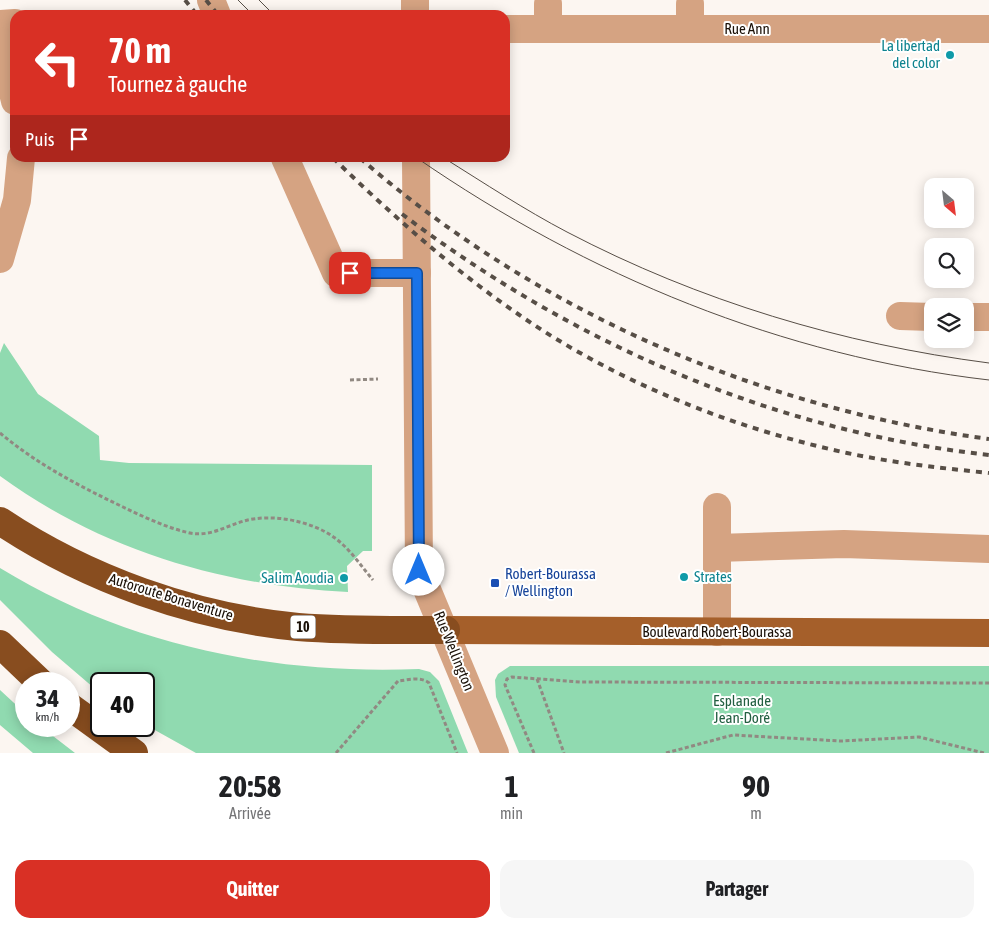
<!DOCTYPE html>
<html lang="fr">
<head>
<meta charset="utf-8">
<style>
  :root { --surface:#fff; --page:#f6f6f6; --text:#202124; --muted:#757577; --accent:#d93025 }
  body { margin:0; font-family:"Asap Condensed",sans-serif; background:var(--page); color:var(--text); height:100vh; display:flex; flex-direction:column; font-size:19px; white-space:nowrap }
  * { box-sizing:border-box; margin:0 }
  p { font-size:16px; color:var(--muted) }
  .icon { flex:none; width:28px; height:28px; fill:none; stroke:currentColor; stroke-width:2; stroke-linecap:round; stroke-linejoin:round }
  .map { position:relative; height:753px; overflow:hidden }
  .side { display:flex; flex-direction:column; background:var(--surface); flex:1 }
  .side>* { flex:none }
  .hud { position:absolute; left:10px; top:10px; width:500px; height:152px; border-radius:15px; box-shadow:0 2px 12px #0003; background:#d93025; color:#fff; overflow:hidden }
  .needle { width:32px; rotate:152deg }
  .tools { position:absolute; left:924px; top:178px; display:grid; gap:10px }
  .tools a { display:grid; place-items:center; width:50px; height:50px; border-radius:10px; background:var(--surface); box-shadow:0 2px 12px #0003; font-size:25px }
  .speed { position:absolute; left:15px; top:672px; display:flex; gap:10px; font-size:25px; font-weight:700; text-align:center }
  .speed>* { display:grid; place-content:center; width:65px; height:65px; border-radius:50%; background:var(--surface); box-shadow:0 2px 12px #0003; line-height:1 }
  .speed small { font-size:12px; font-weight:400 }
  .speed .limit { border:2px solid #111; border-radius:8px; background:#fff; color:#111 }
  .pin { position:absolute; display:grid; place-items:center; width:42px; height:42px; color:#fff; margin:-21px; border-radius:10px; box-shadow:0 2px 8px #0006 }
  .me { position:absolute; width:55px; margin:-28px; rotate:0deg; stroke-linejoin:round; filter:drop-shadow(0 0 4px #0008) }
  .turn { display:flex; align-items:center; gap:18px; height:105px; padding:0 15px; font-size:22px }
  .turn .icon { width:65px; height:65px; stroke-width:2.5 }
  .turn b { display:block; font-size:35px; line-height:42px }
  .then { display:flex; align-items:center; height:48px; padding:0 15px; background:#0003; gap:10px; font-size:19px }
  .eta { display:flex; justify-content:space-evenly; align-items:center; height:85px; text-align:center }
  .eta b { font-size:30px; font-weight:700; line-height:35px }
  .button { display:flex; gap:10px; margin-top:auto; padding:10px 15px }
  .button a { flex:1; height:58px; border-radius:15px; background:var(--accent); color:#fff; font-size:20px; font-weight:700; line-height:58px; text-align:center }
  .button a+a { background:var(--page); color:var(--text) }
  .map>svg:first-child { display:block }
  .green { fill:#90dab0 }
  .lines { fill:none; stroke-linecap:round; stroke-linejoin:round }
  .path { stroke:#918982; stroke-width:3; stroke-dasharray:4 2.5; stroke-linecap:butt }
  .minor { stroke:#d5a382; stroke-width:28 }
  .major { stroke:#a55f2a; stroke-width:28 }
  .highway { stroke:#884d1f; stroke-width:28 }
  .tram { stroke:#574e46; stroke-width:1 }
  .rail { stroke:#574e46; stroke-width:4; stroke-dasharray:6 6; stroke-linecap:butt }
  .route-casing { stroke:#114b97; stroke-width:12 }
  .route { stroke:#1a73e8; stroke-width:9 }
  .culture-dot { fill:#0f9aa8; stroke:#fff; stroke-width:2 }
  .transit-dot { fill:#1a4fb4; stroke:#fff; stroke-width:2 }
  .labels { text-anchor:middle; stroke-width:4; stroke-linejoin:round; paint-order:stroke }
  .shield { fill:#fff; stroke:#5e5751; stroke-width:1 }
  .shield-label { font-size:14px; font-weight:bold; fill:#190f06 }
  .street-label { font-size:15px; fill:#190f06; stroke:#fff }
  .culture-label { font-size:15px; fill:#0d838f; stroke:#fff; text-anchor:end }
  .transit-label { font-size:15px; fill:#164399; stroke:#fff; text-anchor:start }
  .park-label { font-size:15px; fill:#225f41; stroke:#fff }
</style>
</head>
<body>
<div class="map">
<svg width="989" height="753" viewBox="0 0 989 753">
  <rect width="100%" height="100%" fill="#fcf6f1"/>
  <g class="green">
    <path d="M 4,343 L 38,394 L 99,436 L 100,460 L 129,463 L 372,465 L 372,551 L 363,551 L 347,566 L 348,592 C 223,586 101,550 0,476 L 0,353 Z"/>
    <path d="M 0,568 C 126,645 272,675 419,669 L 430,672 L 439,681 L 468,753 L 196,753 L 144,724 L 144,684 L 101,684 L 101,694 L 52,652 L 0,600 Z"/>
    <path d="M 510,666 L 989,666 L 989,753 L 519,753 L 496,697 L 495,680 L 498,674 Z"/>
    <path d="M 0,690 L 26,714 L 26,726 L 40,726 L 75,753 L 33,753 L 0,725 Z"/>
  </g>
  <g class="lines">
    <g class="path">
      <path d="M 350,380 L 378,379"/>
      <path d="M 0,433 C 37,464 79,486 123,507 C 144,517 167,528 190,533 C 210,537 226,526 244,521 C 272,513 312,521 335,538 C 350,549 361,566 373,580"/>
      <path d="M 537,679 L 564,753"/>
      <path d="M 336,753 L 398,681 C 408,680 421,676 429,683 L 457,753"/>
      <path d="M 534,753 L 505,685 L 507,679 L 512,677 L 580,682 L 989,683"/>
      <path d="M 666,753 L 733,735 L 841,741 L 919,737 L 984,753"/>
    </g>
    <g class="minor">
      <path d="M 211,0 L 217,15"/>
      <path d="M 415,0 L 415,15"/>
      <path d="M 548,4 L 548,29"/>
      <path d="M 690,4 L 690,29"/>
      <path d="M 0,24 L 15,23"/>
      <path d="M 505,29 L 989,29"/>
      <path d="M 0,41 L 15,101"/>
      <path d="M 285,158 L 336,273 L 417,273"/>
      <path d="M 416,158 L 419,570 L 495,753"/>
      <path d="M 0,259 L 17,200 L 21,158"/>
      <path d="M 900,316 L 932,317"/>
      <path d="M 965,317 L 989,317"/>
      <path d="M 717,548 L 844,544 L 989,549"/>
      <path d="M 717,632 L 717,507"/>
    </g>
    <path class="major" d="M 446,630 L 989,633"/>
    <g class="highway">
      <path d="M 0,521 C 87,579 193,617 298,627 C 347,631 397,630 446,630"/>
      <path d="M 0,644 L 42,684"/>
      <path d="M 69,706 L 134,753"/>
    </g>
    <g class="tram">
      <path d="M 238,0 L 253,15"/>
      <path d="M 259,0 L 274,15"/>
      <path d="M 417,158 C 588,276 782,356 989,380"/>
      <path d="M 444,158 C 484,183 525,210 567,232 C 699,301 842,344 989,363"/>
    </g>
    <g class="rail">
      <path d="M 185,0 L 197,15"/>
      <path d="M 206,0 L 218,15"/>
      <path d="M 333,158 C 391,214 451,268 518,314 C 614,381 732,428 847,453 C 894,463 941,468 989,473"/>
      <path d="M 360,158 C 535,311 759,408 989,439"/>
      <path d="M 402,214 C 574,344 773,431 989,455"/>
    </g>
  </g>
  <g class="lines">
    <g class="route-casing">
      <path id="route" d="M 350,273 L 417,273 L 419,570"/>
    </g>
    <use href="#route" class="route"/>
  </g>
  <g class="culture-dot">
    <circle cx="950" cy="55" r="5"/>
    <circle cx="684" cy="577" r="5"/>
    <circle cx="344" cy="578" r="5"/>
  </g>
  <rect class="transit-dot" x="490" y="578" width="10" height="10" rx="2.5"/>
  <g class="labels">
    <rect class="shield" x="290.5" y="615.5" width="25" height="23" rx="4"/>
    <g class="shield-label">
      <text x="303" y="632">10</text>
    </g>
    <g class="street-label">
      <text x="747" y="34">Rue Ann</text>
      <text transform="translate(171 597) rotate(17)" y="5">Autoroute Bonaventure</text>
      <text x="717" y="637">Boulevard Robert-Bourassa</text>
      <text transform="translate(454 651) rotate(68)" y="5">Rue Wellington</text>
    </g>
    <g class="culture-label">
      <text x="940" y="51">La libertad<tspan x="940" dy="17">del color</tspan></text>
      <text x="694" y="582" text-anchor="start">Strates</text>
      <text x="334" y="583">Salim Aoudia</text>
    </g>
    <g class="transit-label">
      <text x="505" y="579">Robert-Bourassa<tspan x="505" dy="17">/ Wellington</tspan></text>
    </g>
    <g class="park-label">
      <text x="742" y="706">Esplanade<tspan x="742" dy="17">Jean-Doré</tspan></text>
    </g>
  </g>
</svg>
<div class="tools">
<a><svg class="needle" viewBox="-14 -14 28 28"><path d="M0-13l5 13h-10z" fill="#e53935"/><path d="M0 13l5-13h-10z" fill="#757577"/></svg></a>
<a><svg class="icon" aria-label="search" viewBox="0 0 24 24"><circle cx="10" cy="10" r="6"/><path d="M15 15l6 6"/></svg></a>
<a><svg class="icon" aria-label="layers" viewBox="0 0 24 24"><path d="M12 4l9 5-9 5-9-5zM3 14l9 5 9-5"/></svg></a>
</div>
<div class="speed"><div>34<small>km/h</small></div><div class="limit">40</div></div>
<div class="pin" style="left:350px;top:273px;background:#d93025"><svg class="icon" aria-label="arrive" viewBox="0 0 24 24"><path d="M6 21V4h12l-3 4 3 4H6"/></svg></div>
<svg class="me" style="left:419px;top:570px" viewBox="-20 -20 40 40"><circle r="19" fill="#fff"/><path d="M0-13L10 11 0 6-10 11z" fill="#1a73e8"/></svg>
<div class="hud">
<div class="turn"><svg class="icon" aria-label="left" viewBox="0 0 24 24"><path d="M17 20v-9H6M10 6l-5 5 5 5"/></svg><div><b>70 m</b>Tournez à gauche</div></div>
<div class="then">Puis<svg class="icon" aria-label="arrive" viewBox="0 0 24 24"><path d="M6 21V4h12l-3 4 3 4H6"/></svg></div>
</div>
</div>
<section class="side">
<div class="eta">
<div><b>20:58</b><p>Arrivée</p></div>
<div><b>1</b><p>min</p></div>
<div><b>90</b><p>m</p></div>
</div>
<div class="button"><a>Quitter</a><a>Partager</a></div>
</section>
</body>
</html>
